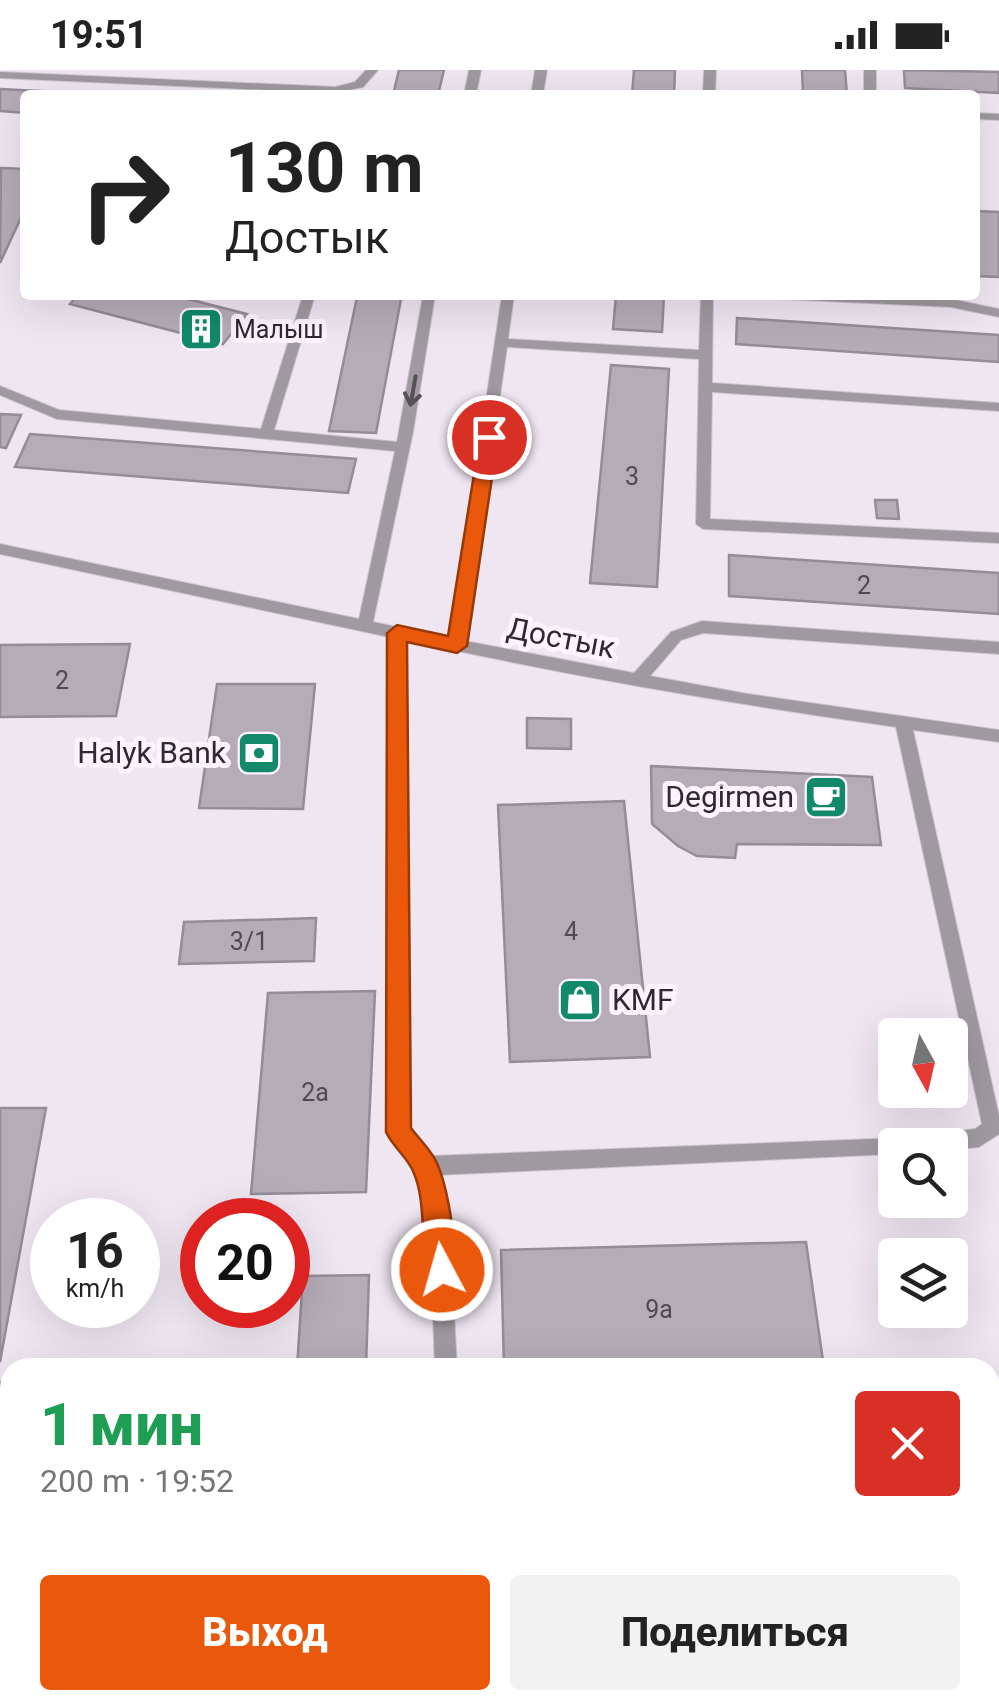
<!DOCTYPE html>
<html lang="ru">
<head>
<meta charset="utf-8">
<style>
  :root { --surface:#fff; --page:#f2f2f2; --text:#222; --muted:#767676; --accent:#ea580c }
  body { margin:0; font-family:Roboto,sans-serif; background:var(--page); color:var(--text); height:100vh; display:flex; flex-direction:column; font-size:38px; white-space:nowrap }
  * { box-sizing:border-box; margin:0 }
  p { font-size:32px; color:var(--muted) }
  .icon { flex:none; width:55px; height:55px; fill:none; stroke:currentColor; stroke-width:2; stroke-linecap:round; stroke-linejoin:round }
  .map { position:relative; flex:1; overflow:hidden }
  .panel { position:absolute; left:0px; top:1288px; width:1000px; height:352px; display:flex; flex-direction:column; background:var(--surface); border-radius:30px 30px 0 0; box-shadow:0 10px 40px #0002 }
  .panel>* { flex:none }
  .hud { position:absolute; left:20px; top:20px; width:960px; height:210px; border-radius:10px; box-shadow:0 10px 40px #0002; background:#fff; color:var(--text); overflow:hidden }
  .needle { width:65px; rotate:172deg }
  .tools { position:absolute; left:878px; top:948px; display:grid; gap:20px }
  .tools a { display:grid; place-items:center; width:90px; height:90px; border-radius:10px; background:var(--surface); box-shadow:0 10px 40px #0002; font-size:50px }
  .speed { position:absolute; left:30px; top:1128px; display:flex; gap:20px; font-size:50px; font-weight:700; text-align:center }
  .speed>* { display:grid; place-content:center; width:130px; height:130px; border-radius:50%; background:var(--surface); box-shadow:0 10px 40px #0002; line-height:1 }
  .speed small { font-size:25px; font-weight:400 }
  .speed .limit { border:15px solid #d22; background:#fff; color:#111 }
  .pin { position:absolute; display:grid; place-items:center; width:85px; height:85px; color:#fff; margin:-42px; border:5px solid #fff; border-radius:50%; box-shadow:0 2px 10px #0007 }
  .me { position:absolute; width:110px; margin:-55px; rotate:354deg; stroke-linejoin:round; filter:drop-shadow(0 0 8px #0008) }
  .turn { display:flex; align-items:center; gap:35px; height:210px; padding:0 40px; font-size:45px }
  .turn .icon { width:130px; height:130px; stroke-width:2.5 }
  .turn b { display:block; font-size:70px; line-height:85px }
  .round { display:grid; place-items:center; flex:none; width:105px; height:105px; border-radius:10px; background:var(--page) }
  .overview { display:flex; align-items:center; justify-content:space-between; height:170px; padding:0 40px }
  h1 { font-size:60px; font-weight:800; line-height:75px; color:#1e9e55 }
  .button { display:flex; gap:20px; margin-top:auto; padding:20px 40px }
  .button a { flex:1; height:115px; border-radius:10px; background:var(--accent); color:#fff; font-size:40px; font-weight:800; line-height:115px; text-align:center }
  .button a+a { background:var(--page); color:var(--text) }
  .status { display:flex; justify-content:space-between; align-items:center; height:70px; padding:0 50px; background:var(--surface); direction:ltr }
  .status svg { height:28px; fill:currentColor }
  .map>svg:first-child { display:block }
  .building { fill:#b5acb7; stroke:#948c96; stroke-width:2.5 }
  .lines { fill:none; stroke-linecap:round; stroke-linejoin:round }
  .lane-casing { stroke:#ccc4cf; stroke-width:2 }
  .lane { fill:#9e9a9f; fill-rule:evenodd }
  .oneway { stroke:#555156 }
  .route { fill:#ea580c; stroke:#983908; stroke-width:2.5 }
  .labels { text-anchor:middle; stroke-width:10; stroke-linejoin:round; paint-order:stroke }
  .far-poi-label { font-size:25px; fill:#2d2a2e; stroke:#fdf3ff; text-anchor:start }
  .number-label { font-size:25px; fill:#4f4a50 }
  .street-label { font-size:30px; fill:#2d2a2e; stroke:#fdf3ff }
  .poi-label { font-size:30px; fill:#2d2a2e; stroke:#fdf3ff; text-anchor:end }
</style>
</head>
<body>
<div class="status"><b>19:51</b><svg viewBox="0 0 49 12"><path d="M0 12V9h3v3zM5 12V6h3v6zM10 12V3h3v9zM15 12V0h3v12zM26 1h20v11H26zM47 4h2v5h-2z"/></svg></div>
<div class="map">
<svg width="999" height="1638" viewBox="0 0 999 1638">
  <rect width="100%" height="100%" fill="#efe6f2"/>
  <g class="building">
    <path d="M 399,0 L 444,0 L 438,25 L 393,25 Z"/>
    <path d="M 634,0 L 675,0 L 674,25 L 632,25 Z"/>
    <path d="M 802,0 L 845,0 L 847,25 L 803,25 Z"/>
    <path d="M 904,0 L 999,2 L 999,23 L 905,18 Z"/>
    <path d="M 0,19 L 121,25 L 25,25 L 25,43 L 0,41 Z"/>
    <path d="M 1,98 L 25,99 L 25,139 L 0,193 Z"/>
    <path d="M 975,141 L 999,142 L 999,207 L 975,206 Z"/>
    <path d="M 78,225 L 187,225 L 184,228 L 247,244 L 223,274 L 70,234 Z"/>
    <path d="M 616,225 L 664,225 L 662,262 L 613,259 Z"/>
    <path d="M 357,227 L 401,229 L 376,363 L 329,361 Z"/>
    <path d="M 737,248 L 999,265 L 999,292 L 736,274 Z"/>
    <path d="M 611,295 L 669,299 L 657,517 L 590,513 Z"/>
    <path d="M 0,344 L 21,345 L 6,378 L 0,377 Z"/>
    <path d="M 30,364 L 356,389 L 348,423 L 15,397 Z"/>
    <path d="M 875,430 L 897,430 L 899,449 L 877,448 Z"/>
    <path d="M 729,485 L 999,503 L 999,544 L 729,526 Z"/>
    <path d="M 130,574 L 116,646 L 0,647 L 0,575 Z"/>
    <path d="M 217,614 L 315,614 L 303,739 L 199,738 Z"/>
    <path d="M 527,648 L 571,649 L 571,679 L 527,678 Z"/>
    <path d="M 651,696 L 872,707 L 881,775 L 737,774 L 735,788 L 697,786 L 678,776 L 652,754 Z"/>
    <path d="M 624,731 L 650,987 L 510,992 L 498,735 Z"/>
    <path d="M 316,848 L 314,891 L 179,894 L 184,852 Z"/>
    <path d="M 375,921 L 366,1122 L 251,1124 L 268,923 Z"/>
    <path d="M 0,1038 L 46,1038 L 0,1292 Z"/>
    <path d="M 806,1172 L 824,1298 L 504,1298 L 501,1180 Z"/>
    <path d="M 369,1205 L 366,1298 L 297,1298 L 303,1206 Z"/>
    <rect x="0" y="1312" width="10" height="95"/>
  </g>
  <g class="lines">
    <g class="lane-casing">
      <g id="lane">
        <path d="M 366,0 L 378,0 L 363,17 L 335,23 L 0,8 L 0,2 L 335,17 L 355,12 Z"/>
        <path d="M 469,0 L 481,0 L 476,25 L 464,25 Z"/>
        <path d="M 535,0 L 547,0 L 543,25 L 531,25 Z"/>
        <path d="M 704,0 L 716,0 L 715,25 L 703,25 Z"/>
        <rect x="864" y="0" width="12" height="25"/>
        <path d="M 975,43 L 999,44 L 999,50 L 975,49 Z"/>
        <path d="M 303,225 L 315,225 L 274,360 L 397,372 L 423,225 L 435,225 L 413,362 L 373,552 L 450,568 L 502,225 L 514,225 L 508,269 L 699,280 L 701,225 L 713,225 L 712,313 L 999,333 L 999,341 L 712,322 L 710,449 L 999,463 L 999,473 L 703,459 L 696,454 L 699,289 L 507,277 L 465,571 L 634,603 L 671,562 L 702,551 L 999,572 L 999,584 L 703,563 L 681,570 L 650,606 L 748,624 L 999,660 L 999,672 L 913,660 L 999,1046 L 999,1064 L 979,1077 L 950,1080 L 950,1075 L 895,1075 L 895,1084 L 437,1105 L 450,1168 L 457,1298 L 435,1298 L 430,1168 L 416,1100 L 389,1062 L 389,567 L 0,484 L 0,474 L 359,549 L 395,381 L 57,349 L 0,325 L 0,316 L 59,340 L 261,359 ZM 405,570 C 567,605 731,634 896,657 L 982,1054 L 975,1059 L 900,1068 L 430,1086 L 409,1059 Z"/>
        <path d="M 777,225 L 951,229 L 999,239 L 999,247 L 951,237 L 783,229 Z"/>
      </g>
    </g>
    <use href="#lane" class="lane"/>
  </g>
  <defs><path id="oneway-shaft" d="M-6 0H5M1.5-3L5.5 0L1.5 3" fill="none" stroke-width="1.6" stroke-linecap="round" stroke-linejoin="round" transform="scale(2.5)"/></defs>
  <use class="oneway" href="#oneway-shaft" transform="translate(413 321) rotate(100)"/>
  <path class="route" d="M 489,361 L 498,367 L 467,576 L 457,583 L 407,572 L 411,1058 C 419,1069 430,1079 436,1091 C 447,1114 461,1187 451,1210 L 442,1214 L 432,1210 C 418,1177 428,1134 413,1101 C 407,1087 393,1077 386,1062 L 387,563 L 397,555 L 448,566 L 480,367 Z"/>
  <defs>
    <g id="building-square" transform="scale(2.25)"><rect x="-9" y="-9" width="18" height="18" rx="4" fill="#11896a" stroke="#fdf3ff"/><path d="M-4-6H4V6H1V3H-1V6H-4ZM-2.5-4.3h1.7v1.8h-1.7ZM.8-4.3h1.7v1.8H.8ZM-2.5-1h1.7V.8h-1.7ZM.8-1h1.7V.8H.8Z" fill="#fff"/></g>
    <g id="bank-square" transform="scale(2.25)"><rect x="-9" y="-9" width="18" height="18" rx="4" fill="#11896a" stroke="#fdf3ff"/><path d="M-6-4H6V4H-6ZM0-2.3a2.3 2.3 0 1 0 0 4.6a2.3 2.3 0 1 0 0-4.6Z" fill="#fff"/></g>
    <g id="cafe-square" transform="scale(2.25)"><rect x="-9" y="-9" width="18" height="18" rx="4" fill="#11896a" stroke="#fdf3ff"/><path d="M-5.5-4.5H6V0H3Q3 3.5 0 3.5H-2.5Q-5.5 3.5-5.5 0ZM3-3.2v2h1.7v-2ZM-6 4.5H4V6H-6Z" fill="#fff"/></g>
    <g id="shop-square" transform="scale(2.25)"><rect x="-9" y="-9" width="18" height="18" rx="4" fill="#11896a" stroke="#fdf3ff"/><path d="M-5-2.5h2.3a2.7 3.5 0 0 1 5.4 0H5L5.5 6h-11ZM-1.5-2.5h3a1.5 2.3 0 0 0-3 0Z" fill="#fff"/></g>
  </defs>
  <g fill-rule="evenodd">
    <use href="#building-square" x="201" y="259"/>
    <use href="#bank-square" x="259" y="683"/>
    <use href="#cafe-square" x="826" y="727"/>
    <use href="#shop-square" x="580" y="930"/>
  </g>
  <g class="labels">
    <g class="far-poi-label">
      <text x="234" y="268">Малыш</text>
    </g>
    <g class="number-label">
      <text x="632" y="415">3</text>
      <text x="864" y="524">2</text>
      <text x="62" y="619">2</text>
      <text x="571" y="870">4</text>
      <text x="249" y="880">3/1</text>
      <text x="315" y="1031">2а</text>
      <text x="659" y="1248">9а</text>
    </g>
    <g class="street-label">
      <text transform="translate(561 568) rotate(11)" y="10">Достык</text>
    </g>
    <g class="poi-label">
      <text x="226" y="693">Halyk Bank</text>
      <text x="794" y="737">Degirmen</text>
      <text x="612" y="940" text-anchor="start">KMF</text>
    </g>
  </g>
</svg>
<div class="tools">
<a><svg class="needle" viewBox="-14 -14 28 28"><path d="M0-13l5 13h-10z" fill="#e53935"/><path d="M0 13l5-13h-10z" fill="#767676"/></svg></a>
<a><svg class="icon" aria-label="search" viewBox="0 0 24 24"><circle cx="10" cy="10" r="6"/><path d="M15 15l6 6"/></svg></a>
<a><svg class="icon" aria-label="layers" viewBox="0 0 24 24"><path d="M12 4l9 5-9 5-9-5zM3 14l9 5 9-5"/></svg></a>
</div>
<div class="speed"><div>16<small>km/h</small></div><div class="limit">20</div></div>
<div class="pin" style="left:489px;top:367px;background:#d93025"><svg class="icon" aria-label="arrive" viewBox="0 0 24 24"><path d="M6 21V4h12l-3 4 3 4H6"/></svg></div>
<svg class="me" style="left:442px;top:1200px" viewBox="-20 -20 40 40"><circle r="17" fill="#ea580c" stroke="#fff" stroke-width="3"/><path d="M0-11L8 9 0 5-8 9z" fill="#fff"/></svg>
<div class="hud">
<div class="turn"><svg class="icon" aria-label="right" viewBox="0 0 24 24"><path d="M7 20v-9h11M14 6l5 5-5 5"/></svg><div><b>130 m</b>Достык</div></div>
</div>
<section class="panel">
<div class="overview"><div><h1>1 мин</h1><p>200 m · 19:52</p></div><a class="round" style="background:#d93025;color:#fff"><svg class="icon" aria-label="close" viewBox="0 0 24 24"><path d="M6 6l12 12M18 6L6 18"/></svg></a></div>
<div class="button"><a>Выход</a><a>Поделиться</a></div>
</section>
</div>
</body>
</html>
